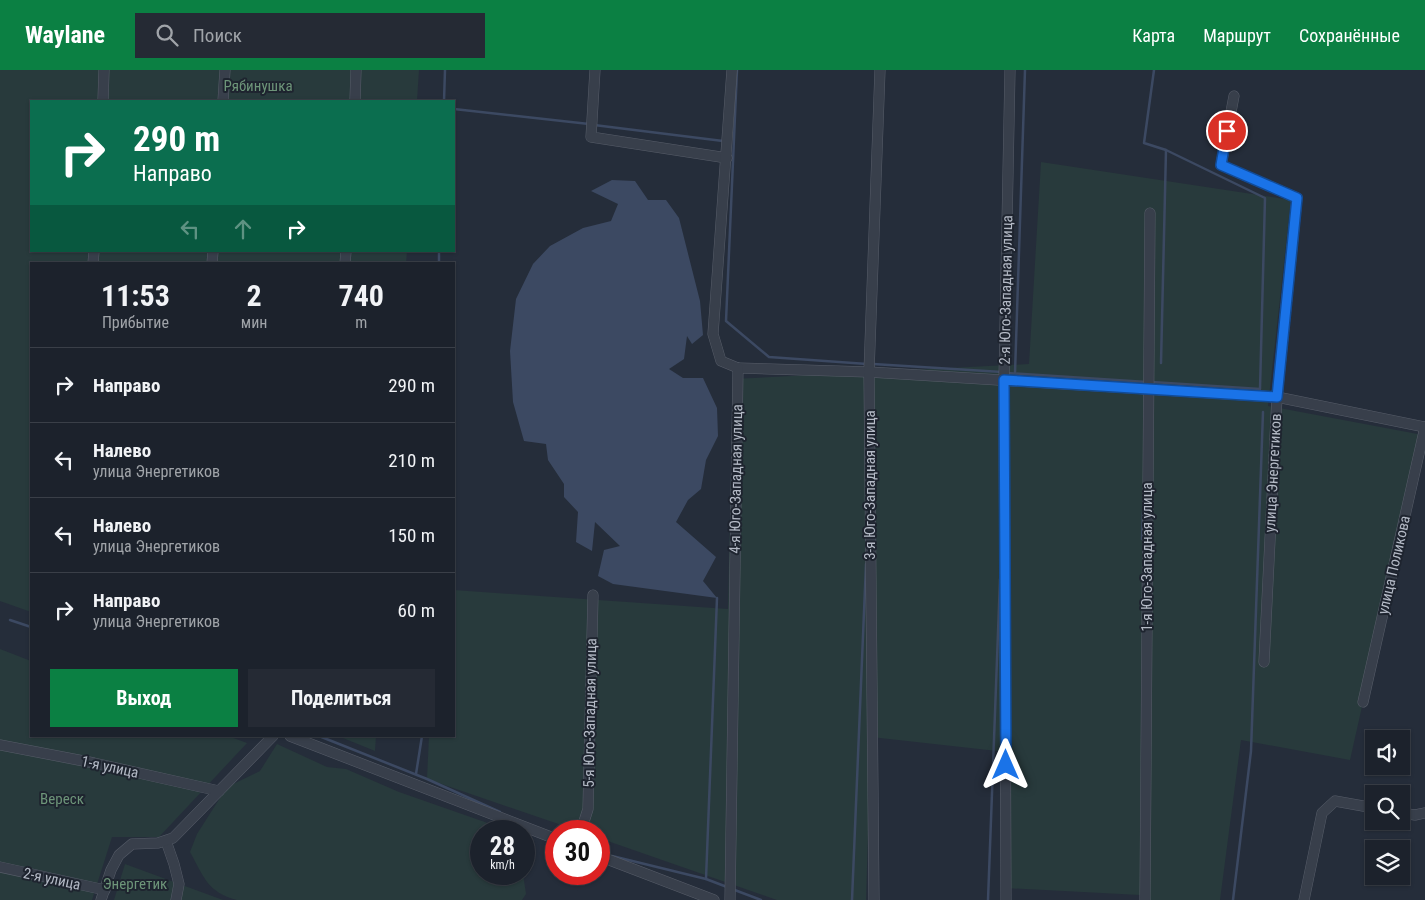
<!DOCTYPE html>
<html lang="ru">
<head>
<meta charset="utf-8">
<style>
  :root { --surface:#1c222c; --page:#252a34; --text:#f1f3f6; --muted:#a0a4a9; --line:#3a3f48; --accent:#0b8043 }
  body { margin:0; font-family:"Roboto Condensed",sans-serif; background:var(--page); color:var(--text); height:100vh; display:flex; flex-direction:column; font-size:19px; white-space:nowrap }
  * { box-sizing:border-box; margin:0 }
  p { font-size:16px; color:var(--muted) }
  .icon { flex:none; width:28px; height:28px; fill:none; stroke:currentColor; stroke-width:2; stroke-linecap:round; stroke-linejoin:round }
  .map { position:relative; flex:1; overflow:hidden }
  .panel { position:absolute; left:30px; top:192px; width:425px; height:475px; display:flex; flex-direction:column; background:var(--surface); border-radius:0px; box-shadow:0 1px 4px #0004,0 0 0 1px var(--line) }
  .panel>* { flex:none }
  .banner { position:absolute; left:30px; top:30px; width:425px; height:152px; border-radius:0px; box-shadow:0 1px 4px #0004,0 0 0 1px var(--line); background:#0b6e4f; color:#fff; overflow:hidden }
  .controls { position:absolute; left:1365px; top:660px; display:grid; gap:10px }
  .controls a { display:grid; place-items:center; width:45px; height:45px; border-radius:0px; background:var(--surface); box-shadow:0 1px 4px #0004,0 0 0 1px var(--line); font-size:25px }
  .speed { position:absolute; left:470px; top:750px; display:flex; gap:10px; font-size:25px; font-weight:700; text-align:center }
  .speed>* { display:grid; place-content:center; width:65px; height:65px; border-radius:50%; background:var(--surface); box-shadow:0 1px 4px #0004,0 0 0 1px var(--line); line-height:1 }
  .speed small { font-size:12px; font-weight:400 }
  .speed .limit { border:8px solid #d22; background:#fff; color:#111 }
  .pin { position:absolute; display:grid; place-items:center; width:42px; height:42px; color:#fff; margin:-21px; border:2px solid #fff; border-radius:50%; box-shadow:0 1px 5px #0007 }
  .me { position:absolute; width:55px; margin:-28px; rotate:0deg; stroke-linejoin:round; filter:drop-shadow(0 0 4px #0008) }
  .turn { display:flex; align-items:center; gap:18px; height:105px; padding:0 20px; font-size:22px }
  .turn .icon { width:65px; height:65px; stroke-width:2.5 }
  .turn b { display:block; font-size:35px; line-height:42px }
  .lanes { display:flex; align-items:center; height:48px; padding:0 20px; background:#0003; justify-content:center; gap:25px; direction:ltr }
  .lanes .off { opacity:.35 }
  .eta { display:flex; justify-content:space-evenly; align-items:center; height:85px; text-align:center }
  .eta b { font-size:30px; font-weight:700; line-height:35px }
  .primary-button { display:flex; gap:10px; margin-top:auto; padding:10px 20px }
  .primary-button a { flex:1; height:58px; border-radius:0px; background:var(--accent); color:#fff; font-size:20px; font-weight:700; line-height:58px; text-align:center }
  .primary-button a+a { background:var(--page); color:var(--text) }
  ul { padding:0; list-style:none }
  li { display:flex; align-items:center; gap:15px; height:75px; padding:0 20px; border-top:1px solid var(--line) }
  li div { flex:1 }
  li b { display:block; font-size:19px }
  li em { font-style:normal }
  header { display:flex; align-items:center; gap:30px; box-sizing:border-box; height:70px; padding:0 25px; background:var(--accent); color:#fff }
  header strong { font-size:24px }
  nav { display:flex; gap:28px; margin-inline-start:auto; font-size:18px }
  .search { width:350px; height:45px; background:var(--page); display:flex; align-items:center; gap:12px; box-sizing:border-box; padding:0 18px; border-radius:0px; color:var(--muted); font-size:19px }
  .map>svg:first-child { display:block }
  .green { fill:#283a3c }
  .water { fill:#3c4962 }
  .lines { fill:none; stroke-linecap:round; stroke-linejoin:round }
  .stream { stroke:#3c4962; stroke-width:2.5 }
  .street-casing { stroke:#575d69; stroke-width:11 }
  .street { stroke:#383f4b; stroke-width:10 }
  .route-casing { stroke:#114b97; stroke-width:12 }
  .route { stroke:#1a73e8; stroke-width:9 }
  .labels { text-anchor:middle; stroke-width:4; stroke-linejoin:round; paint-order:stroke }
  .park-label { font-size:15px; fill:#6d9579; stroke:#1e242f }
  .street-label { font-size:15px; fill:#b4bac6; stroke:#1e242f }
</style>
</head>
<body>
<header>
<strong>Waylane</strong>
<div class="search"><svg class="icon" aria-label="search" viewBox="0 0 24 24"><circle cx="10" cy="10" r="6"/><path d="M15 15l6 6"/></svg>Поиск</div>
<nav><a>Карта</a><a>Маршрут</a><a>Сохранённые</a></nav>
</header>
<div class="map">
<svg width="1425" height="830" viewBox="0 0 1425 830">
  <rect width="100%" height="100%" fill="#252d3a"/>
  <g class="green">
    <path d="M 0,0 L 419,0 L 417,31 L 31,31 L 31,181 L 407,181 L 406,194 L 31,194 L 31,542 L 0,531 Z"/>
    <path d="M 1041,92 L 1291,130 L 1268,336 L 1423,365 L 1350,690 L 1241,670 L 1220,830 L 1141,830 L 1140,825 L 1004,818 L 1006,682 L 871,667 L 866,830 L 777,830 L 599,768 L 599,761 L 579,761 L 427,709 L 429,666 L 454,666 L 454,520 L 728,539 L 733,309 L 1029,294 Z"/>
    <path d="M 0,579 L 31,591 L 31,666 L 228,666 L 247,673 L 159,767 L 112,767 L 92,830 L 0,830 Z"/>
    <path d="M 338,666 L 376,666 L 375,681 Z"/>
    <path d="M 277,674 L 327,697 L 346,699 L 399,722 L 499,757 L 504,761 L 481,761 L 481,804 L 523,804 L 526,824 L 522,830 L 237,830 C 207,822 204,807 190,782 L 197,764 L 227,717 L 260,701 Z"/>
    <path d="M 125,794 L 223,830 L 114,830 Z"/>
  </g>
  <path class="water" d="M 612,110 L 635,111 L 648,130 L 666,130 L 679,148 L 700,231 L 703,265 L 692,274 L 687,266 L 684,289 L 669,299 L 683,308 L 703,308 L 717,338 L 718,366 L 706,390 L 701,419 L 688,430 L 676,452 L 716,487 L 703,511 L 717,528 L 613,514 L 598,506 L 604,480 L 620,476 L 595,452 L 592,481 L 576,472 L 578,442 L 564,427 L 564,414 L 548,390 L 546,374 L 524,371 L 513,332 L 510,281 L 516,229 L 533,194 L 550,176 L 583,158 L 611,151 L 618,134 L 591,121 Z"/>
  <g class="lines">
    <g class="stream">
      <path d="M 737,0 L 726,251 L 769,287 L 867,294"/>
      <path d="M 444,31 L 445,0"/>
      <path d="M 454,39 L 589,54"/>
      <path d="M 594,55 L 723,71"/>
      <path d="M 439,194 L 439,181"/>
      <path d="M 1161,293 L 1166,80"/>
      <path d="M 873,294 L 1002,302"/>
      <path d="M 1007,303 L 1147,312"/>
      <path d="M 1015,303 L 1025,0"/>
      <path d="M 1152,312 L 1260,319 L 1265,128 L 1166,80 L 1144,73 L 1154,0"/>
      <path d="M 1142,469 L 1143,442"/>
      <path d="M 10,550 L 31,557"/>
      <path d="M 319,666 L 427,709 L 500,742"/>
      <path d="M 416,704 L 422,666"/>
      <path d="M 612,786 L 706,809 L 727,817"/>
      <path d="M 706,809 L 717,528"/>
      <path d="M 732,819 L 761,830"/>
      <path d="M 852,830 L 866,494"/>
      <path d="M 988,830 L 1000,509"/>
      <path d="M 1233,830 L 1251,681 L 1263,342"/>
    </g>
    <g class="street-casing">
      <g id="street">
        <path d="M 595,0 L 591,67 L 727,88"/>
        <path d="M 1234,26 L 1221,95 L 1297,128 L 1277,327 L 1264,592"/>
        <path d="M 103,31 L 104,0"/>
        <path d="M 223,31 L 225,0"/>
        <path d="M 355,31 L 356,0"/>
        <path d="M 93,194 L 94,181"/>
        <path d="M 212,194 L 213,181"/>
        <path d="M 345,194 L 346,181"/>
        <path d="M 738,298 L 869,302 L 1277,327 L 1425,357"/>
        <path d="M 1363,632 L 1425,357"/>
        <path d="M 290,666 L 556,769"/>
        <path d="M 0,675 L 94,693 L 219,721"/>
        <path d="M 1401,743 L 1415,745 L 1425,743"/>
        <path d="M 581,761 L 588,739 L 593,525"/>
        <path d="M 166,771 L 174,794 L 179,814 L 176,830"/>
        <path d="M 599,786 L 714,830"/>
        <path d="M 0,797 L 105,820"/>
        <path d="M 101,830 L 111,800 L 119,785 L 132,774 L 158,773 L 173,768 L 273,666"/>
        <path d="M 730,830 L 738,298 L 721,291 L 713,264 L 732,0"/>
        <path d="M 874,830 L 869,302 L 880,0"/>
        <path d="M 1006,830 L 1004,310 L 1010,0"/>
        <path d="M 1145,830 L 1150,143"/>
        <path d="M 1304,830 L 1322,743 L 1335,731 L 1374,738"/>
      </g>
    </g>
    <use href="#street" class="street"/>
  </g>
  <g class="lines">
    <g class="route-casing">
      <path id="route" d="M 1006,695 L 1004,310 L 1277,327 L 1297,128 L 1221,95 L 1227,61"/>
    </g>
    <use href="#route" class="route"/>
  </g>
  <g class="labels">
    <g class="park-label">
      <text x="258" y="21">Рябинушка</text>
      <text x="62" y="734">Вереск</text>
      <text x="135" y="819">Энергетик</text>
    </g>
    <g class="street-label">
      <text transform="translate(1006 220) rotate(-89)" y="5">2-я Юго-Западная улица</text>
      <text transform="translate(1273 403) rotate(-87)" y="5">улица Энергетиков</text>
      <text transform="translate(736 409) rotate(-89)" y="5">4-я Юго-Западная улица</text>
      <text transform="translate(870 415) rotate(-90)" y="5">3-я Юго-Западная улица</text>
      <text transform="translate(1147 487) rotate(-90)" y="5">1-я Юго-Западная улица</text>
      <text transform="translate(1394 495) rotate(-77)" y="5">улица Поликова</text>
      <text transform="translate(590 643) rotate(-89)" y="5">5-я Юго-Западная улица</text>
      <text transform="translate(110 697) rotate(12)" y="5">1-я улица</text>
      <text transform="translate(52 809) rotate(12)" y="5">2-я улица</text>
    </g>
  </g>
</svg>
<div class="controls">
<a><svg class="icon" aria-label="sound" viewBox="0 0 24 24"><path d="M4 9h4l5-4v14l-5-4H4zM17 9q2 3 0 6"/></svg></a>
<a><svg class="icon" aria-label="search" viewBox="0 0 24 24"><circle cx="10" cy="10" r="6"/><path d="M15 15l6 6"/></svg></a>
<a><svg class="icon" aria-label="layers" viewBox="0 0 24 24"><path d="M12 4l9 5-9 5-9-5zM3 14l9 5 9-5"/></svg></a>
</div>
<div class="speed"><div>28<small>km/h</small></div><div class="limit">30</div></div>
<div class="pin" style="left:1227px;top:61px;background:#d93025"><svg class="icon" aria-label="arrive" viewBox="0 0 24 24"><path d="M6 21V4h12l-3 4 3 4H6"/></svg></div>
<svg class="me" style="left:1006px;top:695px" viewBox="-20 -20 40 40"><path d="M0-17L14 15 0 8-14 15z" fill="#1a73e8" stroke="#fff" stroke-width="4"/></svg>
<div class="banner">
<div class="turn"><svg class="icon" aria-label="right" viewBox="0 0 24 24"><path d="M7 20v-9h11M14 6l5 5-5 5"/></svg><div><b>290 m</b>Направо</div></div>
<div class="lanes"><svg class="icon off" aria-label="left" viewBox="0 0 24 24"><path d="M17 20v-9H6M10 6l-5 5 5 5"/></svg><svg class="icon off" aria-label="ahead" viewBox="0 0 24 24"><path d="M12 20V5M6 11l6-6 6 6"/></svg><svg class="icon" aria-label="right" viewBox="0 0 24 24"><path d="M7 20v-9h11M14 6l5 5-5 5"/></svg></div>
</div>
<section class="panel">
<div class="eta">
<div><b>11:53</b><p>Прибытие</p></div>
<div><b>2</b><p>мин</p></div>
<div><b>740</b><p>m</p></div>
</div>
<ul>
<li><svg class="icon" aria-label="right" viewBox="0 0 24 24"><path d="M7 20v-9h11M14 6l5 5-5 5"/></svg><div><b>Направо</b></div><em>290 m</em></li>
<li><svg class="icon" aria-label="left" viewBox="0 0 24 24"><path d="M17 20v-9H6M10 6l-5 5 5 5"/></svg><div><b>Налево</b><p>улица Энергетиков</p></div><em>210 m</em></li>
<li><svg class="icon" aria-label="left" viewBox="0 0 24 24"><path d="M17 20v-9H6M10 6l-5 5 5 5"/></svg><div><b>Налево</b><p>улица Энергетиков</p></div><em>150 m</em></li>
<li><svg class="icon" aria-label="right" viewBox="0 0 24 24"><path d="M7 20v-9h11M14 6l5 5-5 5"/></svg><div><b>Направо</b><p>улица Энергетиков</p></div><em>60 m</em></li>
</ul>
<div class="primary-button"><a>Выход</a><a>Поделиться</a></div>
</section>
</div>
</body>
</html>
